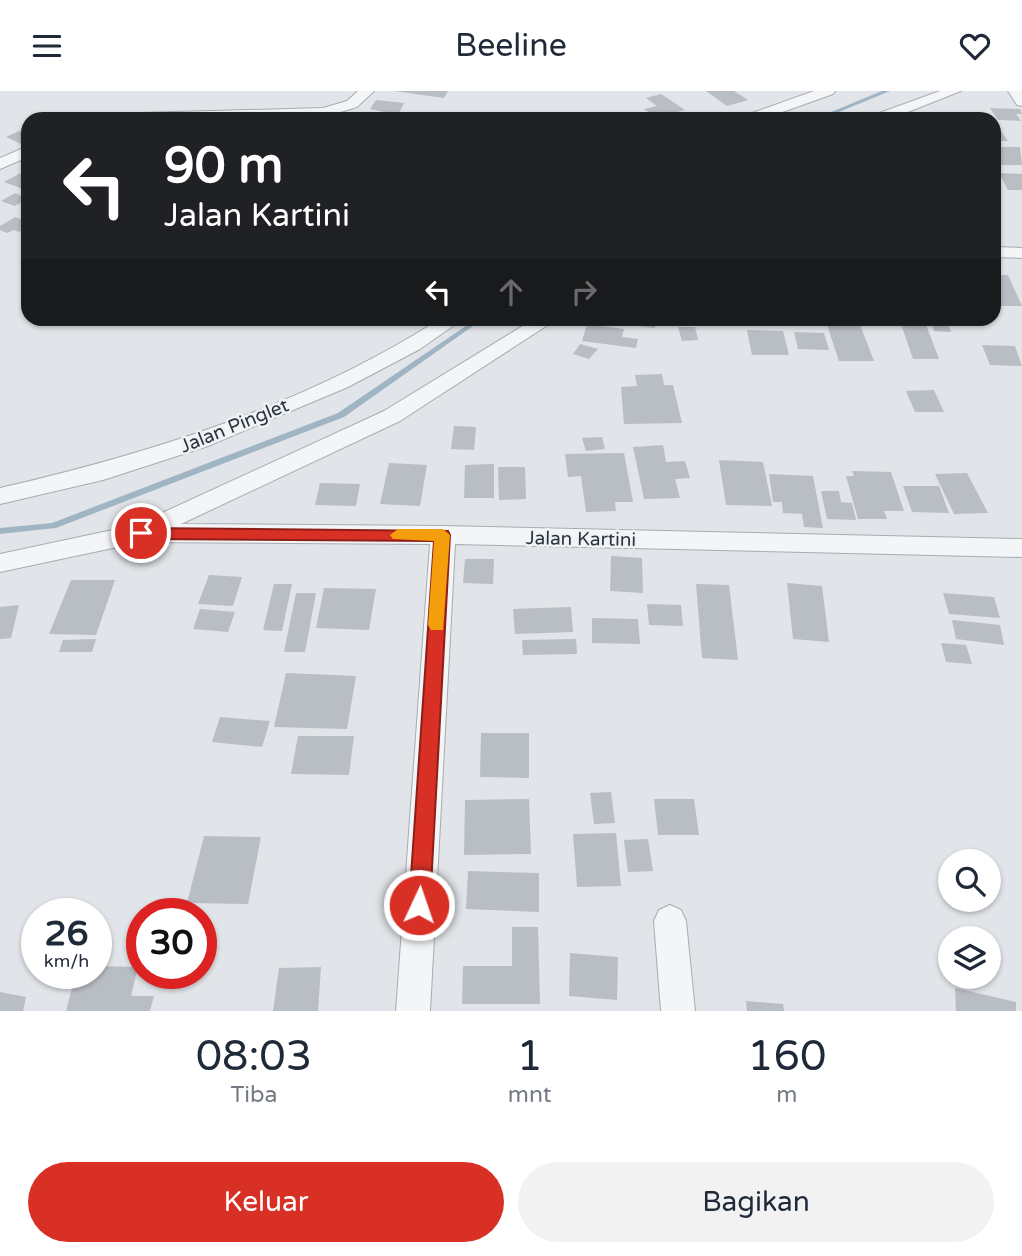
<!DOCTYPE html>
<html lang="id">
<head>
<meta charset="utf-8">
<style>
  :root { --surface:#fff; --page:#f2f2f3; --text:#1f2937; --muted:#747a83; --accent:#d93025 }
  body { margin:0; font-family:"Varela Round",sans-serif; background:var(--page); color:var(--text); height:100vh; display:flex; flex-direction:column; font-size:26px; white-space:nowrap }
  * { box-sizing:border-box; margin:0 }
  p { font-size:23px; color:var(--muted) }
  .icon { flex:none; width:38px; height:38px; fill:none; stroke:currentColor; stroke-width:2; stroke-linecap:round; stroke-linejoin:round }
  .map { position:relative; height:920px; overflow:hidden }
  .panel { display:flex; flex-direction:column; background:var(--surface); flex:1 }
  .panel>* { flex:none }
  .banner { position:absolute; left:21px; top:21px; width:980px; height:214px; border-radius:21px; box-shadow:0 2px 5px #0004; background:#202124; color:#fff; overflow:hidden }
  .buttons { position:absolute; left:938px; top:758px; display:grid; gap:14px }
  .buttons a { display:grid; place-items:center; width:63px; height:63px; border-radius:50%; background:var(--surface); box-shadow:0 2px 5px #0004; font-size:35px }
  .speed { position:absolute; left:21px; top:807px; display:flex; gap:14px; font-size:35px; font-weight:700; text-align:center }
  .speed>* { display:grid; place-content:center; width:91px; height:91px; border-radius:50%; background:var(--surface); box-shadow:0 2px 5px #0004; line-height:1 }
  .speed small { font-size:18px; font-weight:400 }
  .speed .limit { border:10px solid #d22; background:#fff; color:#111 }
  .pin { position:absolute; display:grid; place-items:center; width:60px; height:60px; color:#fff; margin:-30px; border:4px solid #fff; border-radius:50%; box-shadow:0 2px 7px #0007 }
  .me { position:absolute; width:77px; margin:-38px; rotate:3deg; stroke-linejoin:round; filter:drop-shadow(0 0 5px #0008) }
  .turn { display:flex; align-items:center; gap:24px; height:147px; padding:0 28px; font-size:32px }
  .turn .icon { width:91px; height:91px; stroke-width:2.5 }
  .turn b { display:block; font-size:49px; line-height:60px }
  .lanes { display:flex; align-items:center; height:66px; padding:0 28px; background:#0003; justify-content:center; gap:35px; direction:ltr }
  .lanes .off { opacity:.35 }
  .eta { display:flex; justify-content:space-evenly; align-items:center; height:119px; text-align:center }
  .eta b { font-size:42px; font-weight:600; line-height:49px }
  .primary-button { display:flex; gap:14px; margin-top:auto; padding:14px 28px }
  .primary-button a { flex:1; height:80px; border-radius:42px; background:var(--accent); color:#fff; font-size:28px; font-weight:600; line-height:80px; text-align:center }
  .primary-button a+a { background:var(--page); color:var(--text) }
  header { display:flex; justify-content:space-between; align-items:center; height:91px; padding:0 28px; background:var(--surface); font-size:32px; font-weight:600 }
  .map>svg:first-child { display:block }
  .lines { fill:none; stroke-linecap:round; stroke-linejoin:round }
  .stream { fill:#a0b5c4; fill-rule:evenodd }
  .building { fill:#b9bec4 }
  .street-casing { stroke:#a7acb2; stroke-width:2 }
  .street { fill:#f3f5f7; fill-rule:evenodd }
  .route { fill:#d93025; stroke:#8d1f18; stroke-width:2 }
  .slow { fill:#f59e0b }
  .labels { text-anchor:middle; stroke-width:5; stroke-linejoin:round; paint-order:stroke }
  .street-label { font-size:19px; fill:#2b343e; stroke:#f0f3f6 }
</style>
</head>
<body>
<header><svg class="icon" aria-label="menu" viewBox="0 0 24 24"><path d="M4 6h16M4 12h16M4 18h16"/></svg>Beeline<svg class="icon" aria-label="heart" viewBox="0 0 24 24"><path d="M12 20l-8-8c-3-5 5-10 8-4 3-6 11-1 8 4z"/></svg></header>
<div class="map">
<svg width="1022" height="920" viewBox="0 0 1022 920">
  <rect width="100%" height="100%" fill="#e1e4e8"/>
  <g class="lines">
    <g class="stream">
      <path d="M 882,0 L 890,0 L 822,28 L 814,28 Z"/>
      <path d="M 476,228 L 483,228 L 344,326 L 56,437 L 0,443 L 0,437 L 52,432 L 338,322 Z"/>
    </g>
  </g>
  <g class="building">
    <path d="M 394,0 L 448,0 L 444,7 Z"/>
    <path d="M 706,0 L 734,0 L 748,9 L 727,15 Z"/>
    <path d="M 661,3 L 685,19 L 677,21 L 686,28 L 658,28 L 644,18 L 657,15 L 646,7 Z"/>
    <path d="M 376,9 L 404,12 L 398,24 L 370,18 Z"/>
    <path d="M 990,17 L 1020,18 L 1022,23 L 1016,23 L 1021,30 L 998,29 Z"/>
    <path d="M 994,30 L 1008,50 L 994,50 Z"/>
    <path d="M 19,40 L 28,43 L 28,56 L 6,46 Z"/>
    <path d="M 994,56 L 1020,56 L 1022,74 L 1001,74 L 994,63 Z"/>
    <path d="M 28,78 L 28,100 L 4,91 Z"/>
    <path d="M 999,82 L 1022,83 L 1022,99 L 1008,99 Z"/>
    <path d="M 15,102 L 28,108 L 15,115 L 1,110 Z"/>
    <path d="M 15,126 L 28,131 L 28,136 L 19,141 L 14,139 L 7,142 L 0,139 L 0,135 Z"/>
    <path d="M 994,184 L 1008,184 L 1022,215 L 999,215 L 994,206 Z"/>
    <path d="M 626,228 L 656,228 L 655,237 L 624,233 Z"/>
    <path d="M 731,228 L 756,228 L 757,234 L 732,233 Z"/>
    <path d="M 930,228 L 946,228 L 951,241 L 934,240 Z"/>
    <path d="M 900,230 L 925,231 L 939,268 L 913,268 Z"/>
    <path d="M 587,233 L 624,238 L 622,246 L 638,248 L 636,257 L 582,250 Z"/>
    <path d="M 827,234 L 860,234 L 874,270 L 839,270 Z"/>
    <path d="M 678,236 L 695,236 L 698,249 L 682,250 Z"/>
    <path d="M 747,239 L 783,240 L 789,264 L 752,264 Z"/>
    <path d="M 794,241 L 824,242 L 829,259 L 798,258 Z"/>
    <path d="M 580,253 L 598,258 L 589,268 L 573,263 Z"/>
    <path d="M 982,254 L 1015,255 L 1022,275 L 990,274 Z"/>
    <path d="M 662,283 L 664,294 L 673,294 L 682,332 L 624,333 L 621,296 L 637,295 L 635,284 Z"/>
    <path d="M 934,299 L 944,321 L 915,321 L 906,300 Z"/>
    <path d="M 454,335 L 476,336 L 474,359 L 451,358 Z"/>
    <path d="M 602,346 L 605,358 L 586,360 L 582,347 Z"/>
    <path d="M 663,354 L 666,371 L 685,370 L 690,387 L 675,388 L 680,407 L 644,408 L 633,356 Z"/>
    <path d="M 624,362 L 633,411 L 615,411 L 616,420 L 586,421 L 581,385 L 568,386 L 565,363 Z"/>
    <path d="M 719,369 L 763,371 L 772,415 L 726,414 Z"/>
    <path d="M 389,372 L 427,374 L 420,415 L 380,413 Z"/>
    <path d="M 494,373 L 494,407 L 464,407 L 465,374 Z"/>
    <path d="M 498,376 L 525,376 L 526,408 L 499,409 Z"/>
    <path d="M 852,380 L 891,381 L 904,420 L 884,420 L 887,428 L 858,428 L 846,385 L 854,385 Z"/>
    <path d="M 967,382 L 988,422 L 954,423 L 935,383 Z"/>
    <path d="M 769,383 L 813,385 L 823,437 L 804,436 L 802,423 L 783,422 L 782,411 L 773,411 Z"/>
    <path d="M 320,392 L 360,393 L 356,415 L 315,414 Z"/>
    <path d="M 903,395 L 939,395 L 949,422 L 912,421 Z"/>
    <path d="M 821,400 L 839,400 L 841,411 L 852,412 L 856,429 L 827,428 Z"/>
    <path d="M 611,465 L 642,467 L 643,502 L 610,500 Z"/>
    <path d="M 465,468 L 494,468 L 493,493 L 463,492 Z"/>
    <path d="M 209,484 L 242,486 L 233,515 L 198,513 Z"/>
    <path d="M 71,489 L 115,489 L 96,544 L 49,543 Z"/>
    <path d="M 787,492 L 822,495 L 829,551 L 793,548 Z"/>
    <path d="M 274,493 L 292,493 L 282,540 L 263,539 Z"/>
    <path d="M 696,493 L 729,494 L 738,569 L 702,567 Z"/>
    <path d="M 324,497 L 376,498 L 369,539 L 316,537 Z"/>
    <path d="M 296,502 L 316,502 L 305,561 L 284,561 Z"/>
    <path d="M 943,502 L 994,506 L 1000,527 L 949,523 Z"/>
    <path d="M 647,513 L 681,514 L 683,535 L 649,534 Z"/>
    <path d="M 19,514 L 11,547 L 0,548 L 0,516 Z"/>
    <path d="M 571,516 L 573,541 L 515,543 L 513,518 Z"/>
    <path d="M 200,518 L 235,521 L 228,541 L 193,538 Z"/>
    <path d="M 592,527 L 638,528 L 640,553 L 592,552 Z"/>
    <path d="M 952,529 L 1000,534 L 1004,554 L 956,548 Z"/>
    <path d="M 96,548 L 92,561 L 59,561 L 63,549 Z"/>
    <path d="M 576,548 L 577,563 L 523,564 L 522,549 Z"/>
    <path d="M 941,552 L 966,554 L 972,573 L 946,571 Z"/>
    <path d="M 286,582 L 356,585 L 347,638 L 274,636 Z"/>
    <path d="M 220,626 L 270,630 L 262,656 L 212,651 Z"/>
    <path d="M 481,642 L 529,642 L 529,687 L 480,686 Z"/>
    <path d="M 298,645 L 354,645 L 349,684 L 291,683 Z"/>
    <path d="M 611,701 L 615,732 L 594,733 L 590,702 Z"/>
    <path d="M 529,708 L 531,763 L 464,764 L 465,709 Z"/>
    <path d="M 654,708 L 694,708 L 699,744 L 658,744 Z"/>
    <path d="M 616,742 L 621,795 L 577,796 L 573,743 Z"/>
    <path d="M 204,745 L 261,746 L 248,813 L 187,812 Z"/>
    <path d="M 648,748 L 653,780 L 628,781 L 624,749 Z"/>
    <path d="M 468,780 L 539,782 L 539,821 L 466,818 Z"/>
    <path d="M 512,836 L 538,836 L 540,913 L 462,913 L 463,875 L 512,875 Z"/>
    <path d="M 570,862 L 618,866 L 617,909 L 569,905 Z"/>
    <path d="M 96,875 L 138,876 L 131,905 L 154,905 L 150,920 L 66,920 L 76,882 L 96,882 Z"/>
    <path d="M 321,876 L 318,920 L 273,920 L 279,877 Z"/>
    <path d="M 955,897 L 1016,911 L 1016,920 L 956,920 Z"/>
    <path d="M 0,901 L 26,906 L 23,920 L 0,920 Z"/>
    <path d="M 746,910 L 783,913 L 784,920 L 747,920 Z"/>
  </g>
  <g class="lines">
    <g class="street-casing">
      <g id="street">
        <path d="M 358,0 L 374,0 L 357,16 L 324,26 L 96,28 L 104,23 L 323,17 L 347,10 Z"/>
        <path d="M 814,0 L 835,0 L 833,3 L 763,28 L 741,28 L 744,25 Z"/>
        <path d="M 940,0 L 961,0 L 890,28 L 868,28 L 871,25 Z"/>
        <path d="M 1008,0 L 1022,0 L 1022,15 L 1017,14 Z"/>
        <path d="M 28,55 L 28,66 L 0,78 L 0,67 Z"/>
        <path d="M 994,156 L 1022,157 L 1022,167 L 994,166 Z"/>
        <path d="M 440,228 L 463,228 L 420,258 L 348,296 L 208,355 L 103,389 L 0,413 L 0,397 C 153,362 307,313 440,228 Z"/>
        <path d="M 534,228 L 557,228 L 400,330 L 181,433 L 443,435 L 1022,448 L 1022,466 L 455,453 L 430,920 L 396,920 L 430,453 L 141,451 L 0,481 L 0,463 L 136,434 L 384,320 Z"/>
        <path d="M 670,814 L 681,819 L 686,830 L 695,920 L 661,920 L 654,830 L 659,819 Z"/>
      </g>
    </g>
    <use href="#street" class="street"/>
  </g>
  <path class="route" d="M 141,437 L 448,440 L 450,444 L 430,814 L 427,821 L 419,824 L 412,821 L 409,814 L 434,450 L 141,448 L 133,442 Z"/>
  <path class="slow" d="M 398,438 L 443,438 L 450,444 L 443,539 L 431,539 L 428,534 L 434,450 L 393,448 L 390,444 Z"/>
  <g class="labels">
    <g class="street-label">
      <text transform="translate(234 334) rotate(-22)" y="7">Jalan Pinglet</text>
      <text transform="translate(581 447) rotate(1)" y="7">Jalan Kartini</text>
    </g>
  </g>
</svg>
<div class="buttons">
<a><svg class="icon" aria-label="search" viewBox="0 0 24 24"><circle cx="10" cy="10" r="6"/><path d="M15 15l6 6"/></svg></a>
<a><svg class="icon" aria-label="layers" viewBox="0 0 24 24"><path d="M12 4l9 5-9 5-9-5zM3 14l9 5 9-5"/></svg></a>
</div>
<div class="speed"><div>26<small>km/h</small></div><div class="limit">30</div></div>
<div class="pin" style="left:141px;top:442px;background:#d93025"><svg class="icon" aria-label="arrive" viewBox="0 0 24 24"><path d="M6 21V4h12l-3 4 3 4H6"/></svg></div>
<svg class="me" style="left:419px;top:814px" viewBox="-20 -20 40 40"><circle r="17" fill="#d93025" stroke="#fff" stroke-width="3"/><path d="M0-11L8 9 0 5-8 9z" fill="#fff"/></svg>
<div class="banner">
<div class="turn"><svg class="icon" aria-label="left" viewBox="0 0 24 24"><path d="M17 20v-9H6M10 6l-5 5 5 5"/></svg><div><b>90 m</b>Jalan Kartini</div></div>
<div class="lanes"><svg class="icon" aria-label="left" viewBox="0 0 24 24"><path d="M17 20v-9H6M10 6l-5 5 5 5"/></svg><svg class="icon off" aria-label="ahead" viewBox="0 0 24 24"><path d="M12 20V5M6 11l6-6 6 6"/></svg><svg class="icon off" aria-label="right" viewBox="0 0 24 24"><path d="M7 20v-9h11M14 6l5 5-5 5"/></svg></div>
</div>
</div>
<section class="panel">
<div class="eta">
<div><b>08:03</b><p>Tiba</p></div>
<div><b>1</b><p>mnt</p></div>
<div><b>160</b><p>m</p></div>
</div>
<div class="primary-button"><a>Keluar</a><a>Bagikan</a></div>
</section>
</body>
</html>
